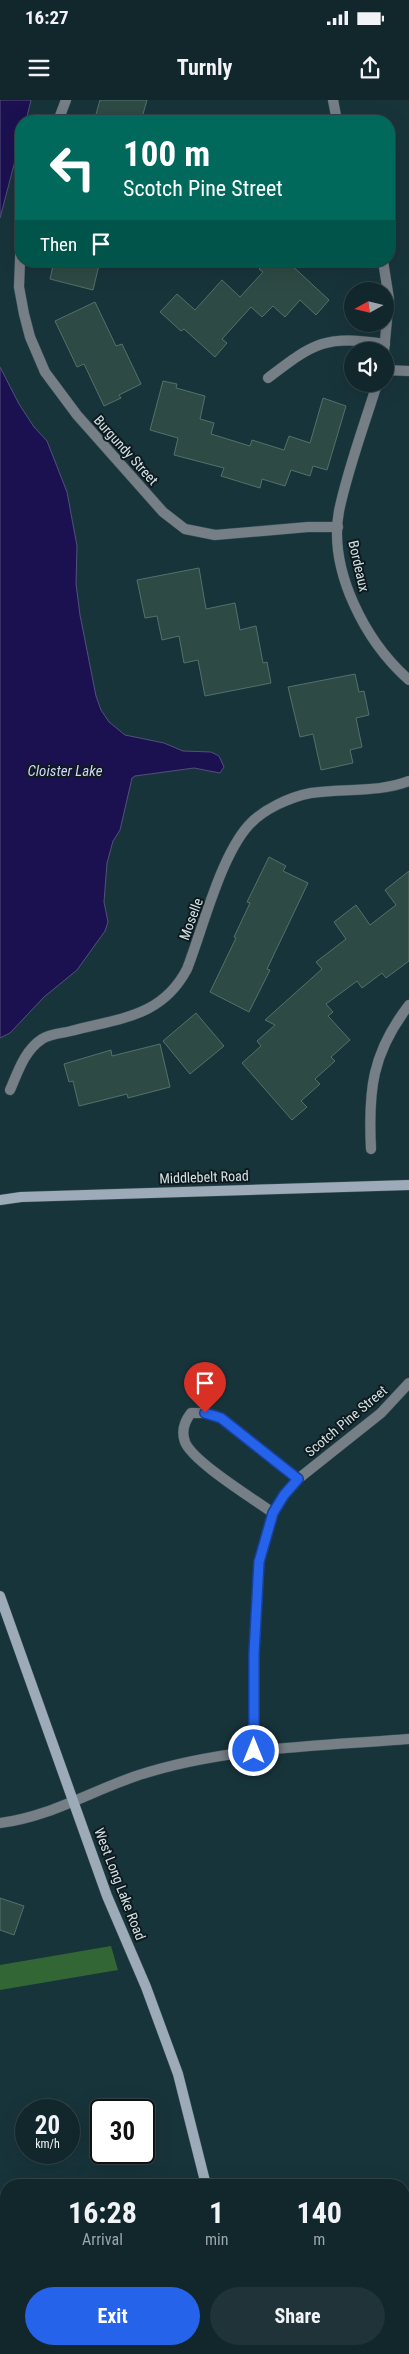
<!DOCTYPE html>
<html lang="en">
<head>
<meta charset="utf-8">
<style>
  :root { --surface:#12272c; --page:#1f3338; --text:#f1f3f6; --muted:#9ca5a9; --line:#314448; --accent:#2563eb }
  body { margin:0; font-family:"Roboto Condensed",sans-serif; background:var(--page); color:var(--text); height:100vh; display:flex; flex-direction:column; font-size:19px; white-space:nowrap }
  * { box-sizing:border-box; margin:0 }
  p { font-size:16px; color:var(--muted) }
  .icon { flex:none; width:28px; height:28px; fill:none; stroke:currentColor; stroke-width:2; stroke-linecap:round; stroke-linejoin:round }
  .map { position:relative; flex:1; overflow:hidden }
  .sheet { position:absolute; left:0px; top:2079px; width:410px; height:176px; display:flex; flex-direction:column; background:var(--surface); border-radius:20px 20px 0 0; box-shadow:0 5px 20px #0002,0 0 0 1px var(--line) }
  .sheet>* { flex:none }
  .top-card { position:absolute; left:15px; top:15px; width:380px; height:152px; border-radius:20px; box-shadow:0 5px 20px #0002,0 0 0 1px var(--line); background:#00695c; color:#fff; overflow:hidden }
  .needle { width:32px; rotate:262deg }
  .tools { position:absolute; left:344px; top:182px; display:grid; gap:10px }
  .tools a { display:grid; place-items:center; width:50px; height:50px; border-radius:50%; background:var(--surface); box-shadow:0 5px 20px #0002,0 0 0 1px var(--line); font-size:25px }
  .speed { position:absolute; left:15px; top:1999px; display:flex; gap:10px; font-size:25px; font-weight:700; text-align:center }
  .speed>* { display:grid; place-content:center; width:65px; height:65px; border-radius:50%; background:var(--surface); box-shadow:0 5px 20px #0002,0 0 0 1px var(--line); line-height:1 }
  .speed small { font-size:12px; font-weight:400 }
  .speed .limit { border:2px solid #111; border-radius:8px; background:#fff; color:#111 }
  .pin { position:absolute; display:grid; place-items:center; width:42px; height:42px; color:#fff; margin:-51px -21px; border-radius:50% 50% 50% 0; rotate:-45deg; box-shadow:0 0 5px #0007 }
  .pin .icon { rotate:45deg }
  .me { position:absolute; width:55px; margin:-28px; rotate:0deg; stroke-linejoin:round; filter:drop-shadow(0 0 4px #0008) }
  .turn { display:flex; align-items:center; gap:18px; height:105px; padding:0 25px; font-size:22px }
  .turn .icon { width:65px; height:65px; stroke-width:2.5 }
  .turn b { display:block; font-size:35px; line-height:42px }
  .then { display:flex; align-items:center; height:48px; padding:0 25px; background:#0003; gap:10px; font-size:19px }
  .eta { display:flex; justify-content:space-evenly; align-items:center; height:85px; text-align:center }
  .eta b { font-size:30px; font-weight:700; line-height:35px }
  .action { display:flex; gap:10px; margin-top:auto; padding:10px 25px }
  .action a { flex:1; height:58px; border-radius:30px; background:var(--accent); color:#fff; font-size:20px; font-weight:700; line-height:58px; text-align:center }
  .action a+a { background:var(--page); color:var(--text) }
  .status { display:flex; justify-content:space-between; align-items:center; height:35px; padding:0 25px; background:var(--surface); direction:ltr }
  .status svg { height:14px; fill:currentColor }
  header { display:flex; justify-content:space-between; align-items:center; height:65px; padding:0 25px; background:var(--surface); font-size:22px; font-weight:700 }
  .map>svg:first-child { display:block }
  .green { fill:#326634 }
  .water { fill:#1c1150; stroke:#524f7d }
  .building { fill:#2e4a44; stroke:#53716a }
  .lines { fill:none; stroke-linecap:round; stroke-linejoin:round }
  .street-casing { stroke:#365056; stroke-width:11 }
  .secondary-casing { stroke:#365056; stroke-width:11 }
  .street { stroke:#767e86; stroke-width:10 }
  .secondary { stroke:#9daab8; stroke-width:10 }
  .route-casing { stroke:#184099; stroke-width:12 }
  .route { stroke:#2563eb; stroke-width:9 }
  .labels { text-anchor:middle; stroke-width:4; stroke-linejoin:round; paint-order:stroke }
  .street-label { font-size:14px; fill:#d1e1e5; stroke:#0e1a1d }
  .water-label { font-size:15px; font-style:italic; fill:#d1d4fc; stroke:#0e1a1d }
</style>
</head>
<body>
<div class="status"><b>16:27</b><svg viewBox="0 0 49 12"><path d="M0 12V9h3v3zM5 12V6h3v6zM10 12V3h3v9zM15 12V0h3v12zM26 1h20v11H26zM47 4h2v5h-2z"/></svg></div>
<header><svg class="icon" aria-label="menu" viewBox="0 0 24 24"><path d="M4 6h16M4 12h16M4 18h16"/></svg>Turnly<svg class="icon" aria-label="share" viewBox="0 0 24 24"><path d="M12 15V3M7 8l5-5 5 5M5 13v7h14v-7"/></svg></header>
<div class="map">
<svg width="409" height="2254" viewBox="0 0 409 2254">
  <rect width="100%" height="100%" fill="#18343b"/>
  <path class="green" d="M 111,1846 L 118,1870 L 0,1890 L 0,1865 Z"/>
  <g class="water">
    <path d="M 0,0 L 31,0 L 26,21 L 21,21 L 21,38 L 0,118 Z"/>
    <path d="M 0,267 L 19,304 L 34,327 L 47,341 L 67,392 L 77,446 L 76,484 L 80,515 L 96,596 L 101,610 L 109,622 L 125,635 L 164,643 L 183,651 L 211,652 L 219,656 L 224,667 L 220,673 L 194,668 L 135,676 L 132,678 L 120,730 L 113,741 L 107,763 L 104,802 L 108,822 L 105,831 L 77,870 L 44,897 L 10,933 L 0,938 Z"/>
  </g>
  <g class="building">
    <path d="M 100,0 L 147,0 L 141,21 L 105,21 L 95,18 Z"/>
    <path d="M 54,161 L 100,161 L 93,190 L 50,179 Z"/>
    <path d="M 266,161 L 287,161 L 329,200 L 316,215 L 300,200 L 285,217 L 273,206 L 262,217 L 251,207 L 222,239 L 227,243 L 215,257 L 184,229 L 181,231 L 160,212 L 177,194 L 195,210 L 222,180 L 240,197 L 263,172 L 259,169 Z"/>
    <path d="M 95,202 L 116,246 L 122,244 L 141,284 L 119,295 L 121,298 L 104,306 L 84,264 L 77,267 L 55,221 Z"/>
    <path d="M 163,281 L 177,284 L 176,288 L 205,296 L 200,319 L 214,323 L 211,334 L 250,346 L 252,340 L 284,350 L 289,336 L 310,343 L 323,298 L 346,306 L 327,370 L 313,366 L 310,376 L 291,370 L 285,386 L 262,379 L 260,388 L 221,376 L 224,368 L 174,355 L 178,338 L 150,330 Z"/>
    <path d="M 199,468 L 206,509 L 235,503 L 240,530 L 256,526 L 263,563 L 267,562 L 271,583 L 205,596 L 198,560 L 184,563 L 179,536 L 162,540 L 157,516 L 145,518 L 137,480 Z"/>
    <path d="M 355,574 L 359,592 L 364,591 L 369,615 L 356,618 L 362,647 L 350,650 L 353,663 L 321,670 L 313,634 L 300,637 L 288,587 Z"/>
    <path d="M 269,757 L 286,766 L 283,771 L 308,783 L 267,869 L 270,870 L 249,912 L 210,892 L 236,838 L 234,837 L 250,803 L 247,802 Z"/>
    <path d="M 409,771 L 409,861 L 386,878 L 382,873 L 362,888 L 357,881 L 326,904 L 333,912 L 328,916 L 350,940 L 331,957 L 335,961 L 315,979 L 320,984 L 301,1001 L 307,1007 L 292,1020 L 242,963 L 261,946 L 257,941 L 275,925 L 265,920 L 322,869 L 316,862 L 346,839 L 334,822 L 356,805 L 370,825 L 396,805 L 385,790 Z"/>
    <path d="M 196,913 L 224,946 L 190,974 L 163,941 Z"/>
    <path d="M 160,944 L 170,987 L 128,998 L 127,994 L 79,1006 L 73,981 L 69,982 L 64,964 L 111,950 L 112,956 Z"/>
    <path d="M 0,1798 L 24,1806 L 14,1835 L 0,1830 Z"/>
  </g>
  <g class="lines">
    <g class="street-casing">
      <g id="street">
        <path d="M 333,0 L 337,21"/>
        <path d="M 58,21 L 66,0"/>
        <path d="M 21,135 L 19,187 L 24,214 L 30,237 L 45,272 L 77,315 L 163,412 L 185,429 L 215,435 L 308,427 L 338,427"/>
        <path d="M 383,161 L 389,199 L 384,251"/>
        <path d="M 385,270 L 409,271"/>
        <path d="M 268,278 C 315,242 325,235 385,244"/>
        <path d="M 377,284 C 364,326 348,368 339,411 C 328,471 366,542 409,580"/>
        <path d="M 10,990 C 18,972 24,951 42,939 C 49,934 63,933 71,931 C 120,918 162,917 187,869 C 203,828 220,758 248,726 C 263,709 290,697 311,693 C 343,688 379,693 409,681"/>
        <path d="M 371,1049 C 368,990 372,953 409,905"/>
        <path d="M 273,1413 C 254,1399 193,1362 185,1342 C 181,1331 184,1322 191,1313 L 205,1313 L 221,1318 L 298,1379"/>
        <path d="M 254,1651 L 254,1554 L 259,1462 L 273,1413 L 284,1395 L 298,1379 L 381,1313 L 409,1283"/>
        <path d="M 0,1723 C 50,1717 93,1690 139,1675 C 226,1647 319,1646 409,1639"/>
        <path d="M 404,2225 L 409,2225"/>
      </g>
    </g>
    <g class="secondary-casing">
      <g id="secondary">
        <path d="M 0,1100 L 21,1097 L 409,1085"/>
        <path d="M 0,1496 L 107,1796 L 146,1887 L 178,1974 L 206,2085"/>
        <path d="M 242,2249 L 244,2254"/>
      </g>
    </g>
    <use href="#street" class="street"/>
    <use href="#secondary" class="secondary"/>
  </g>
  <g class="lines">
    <g class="route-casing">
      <path id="route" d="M 205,1313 L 221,1318 L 298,1379 L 284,1395 L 273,1413 L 259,1462 L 254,1554 L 254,1651"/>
    </g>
    <use href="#route" class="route"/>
  </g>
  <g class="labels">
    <g class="street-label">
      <text transform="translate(126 350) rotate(48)" y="5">Burgundy Street</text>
      <text transform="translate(359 466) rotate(77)" y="5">Bordeaux</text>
      <text transform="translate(191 819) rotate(-70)" y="5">Moselle</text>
      <text transform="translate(204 1077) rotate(-2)" y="5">Middlebelt Road</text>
      <text transform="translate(346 1321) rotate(-40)" y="5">Scotch Pine Street</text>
      <text transform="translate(120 1784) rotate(69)" y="5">West Long Lake Road</text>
    </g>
    <g class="water-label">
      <text x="65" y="676">Cloister Lake</text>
    </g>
  </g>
</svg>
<div class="tools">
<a><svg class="needle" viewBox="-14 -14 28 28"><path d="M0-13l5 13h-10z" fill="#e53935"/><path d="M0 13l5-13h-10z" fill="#9ca5a9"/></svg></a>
<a><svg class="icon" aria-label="sound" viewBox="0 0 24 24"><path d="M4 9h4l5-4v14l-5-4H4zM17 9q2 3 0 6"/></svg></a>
</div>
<div class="speed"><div>20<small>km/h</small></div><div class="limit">30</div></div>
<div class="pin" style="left:205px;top:1313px;background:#d93025"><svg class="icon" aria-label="arrive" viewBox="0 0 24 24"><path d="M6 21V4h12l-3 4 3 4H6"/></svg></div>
<svg class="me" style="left:254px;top:1651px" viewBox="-20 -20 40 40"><circle r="17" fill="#2563eb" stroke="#fff" stroke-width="3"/><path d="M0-11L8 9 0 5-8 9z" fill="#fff"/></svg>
<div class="top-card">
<div class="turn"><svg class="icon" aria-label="left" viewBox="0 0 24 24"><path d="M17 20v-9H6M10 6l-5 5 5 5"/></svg><div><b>100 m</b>Scotch Pine Street</div></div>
<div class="then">Then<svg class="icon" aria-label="arrive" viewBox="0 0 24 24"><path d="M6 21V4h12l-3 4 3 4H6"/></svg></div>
</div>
<section class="sheet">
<div class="eta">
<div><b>16:28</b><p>Arrival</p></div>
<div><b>1</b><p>min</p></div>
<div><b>140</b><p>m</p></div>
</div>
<div class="action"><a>Exit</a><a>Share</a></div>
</section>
</div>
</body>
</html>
